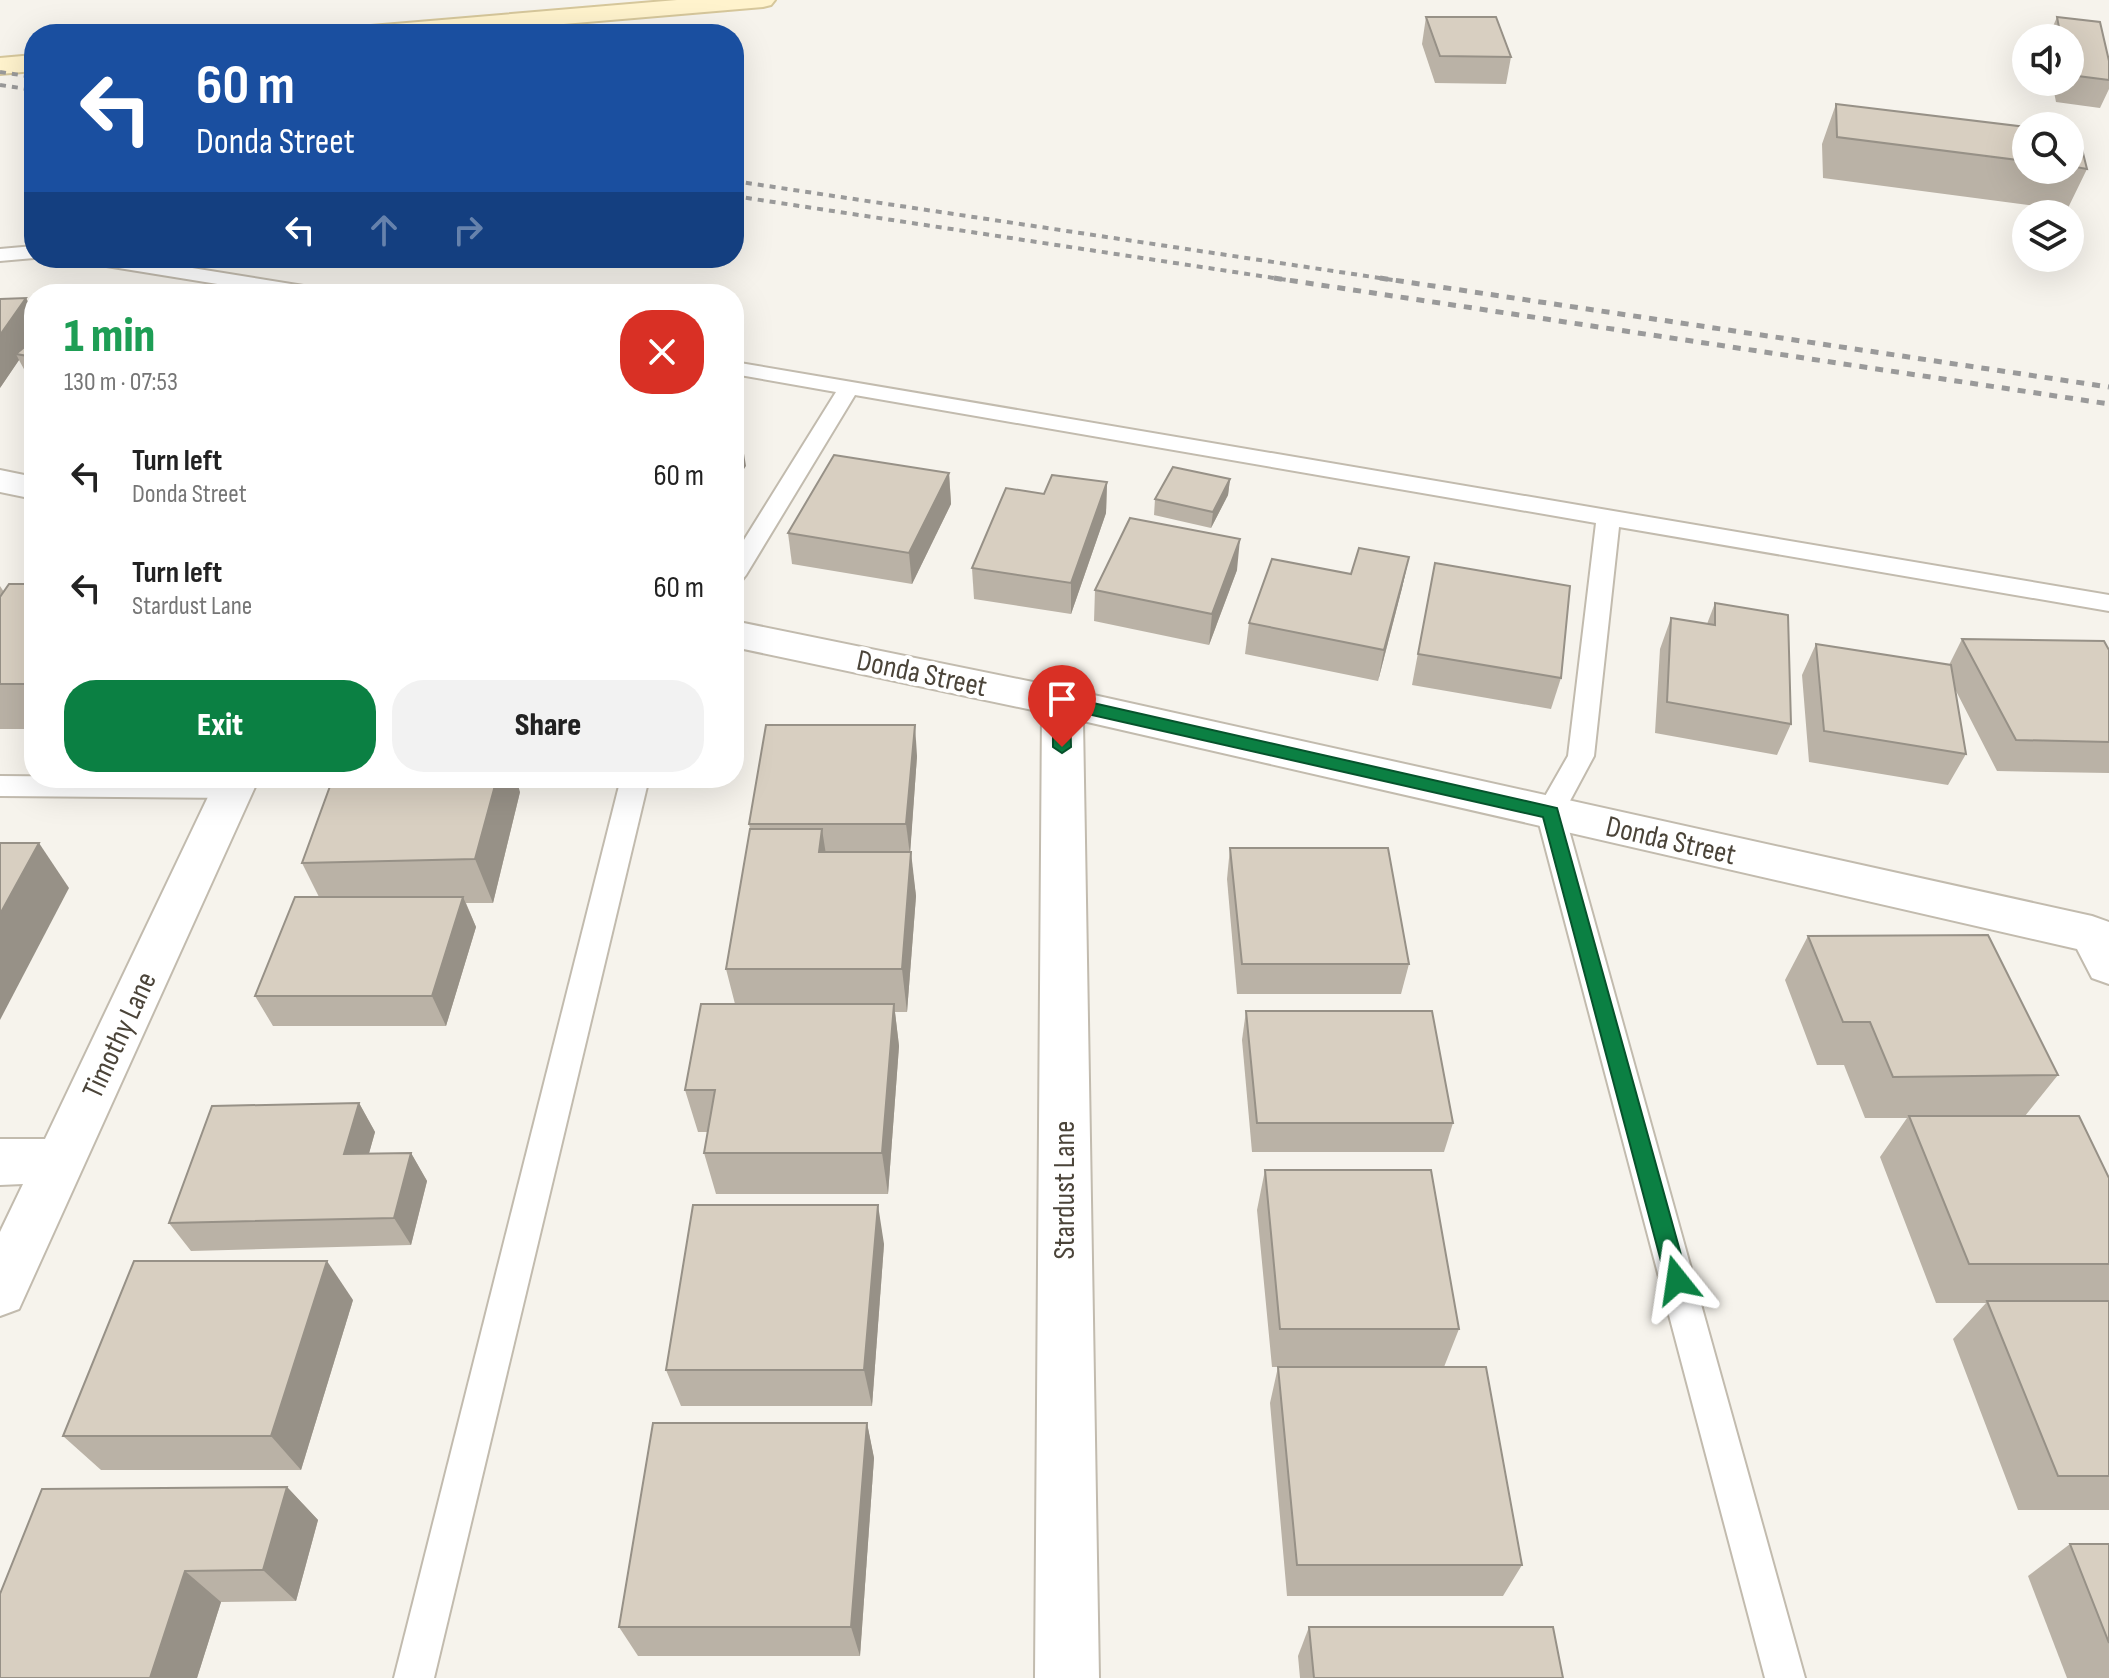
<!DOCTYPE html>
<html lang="en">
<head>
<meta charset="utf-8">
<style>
  :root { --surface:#fff; --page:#f2f2f2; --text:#222; --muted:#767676; --accent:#0b8043 }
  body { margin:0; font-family:"Sofia Sans Condensed",sans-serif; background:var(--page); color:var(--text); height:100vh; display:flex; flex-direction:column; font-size:30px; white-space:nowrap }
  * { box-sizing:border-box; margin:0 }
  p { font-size:26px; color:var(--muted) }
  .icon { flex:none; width:44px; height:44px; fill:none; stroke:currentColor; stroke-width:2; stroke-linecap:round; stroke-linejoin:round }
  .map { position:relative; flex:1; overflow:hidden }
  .sheet { position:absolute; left:24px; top:284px; width:720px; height:504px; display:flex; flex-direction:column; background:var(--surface); border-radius:32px; box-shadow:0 8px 32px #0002 }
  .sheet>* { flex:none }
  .hud { position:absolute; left:24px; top:24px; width:720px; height:244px; border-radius:32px; box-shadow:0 8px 32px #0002; background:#1a4fa0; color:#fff; overflow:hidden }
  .buttons { position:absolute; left:2012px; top:24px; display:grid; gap:16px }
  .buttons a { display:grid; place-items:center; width:72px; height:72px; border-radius:50%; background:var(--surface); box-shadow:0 8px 32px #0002; font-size:40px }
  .pin { position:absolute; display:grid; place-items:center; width:68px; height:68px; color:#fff; margin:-82px -34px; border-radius:50% 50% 50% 0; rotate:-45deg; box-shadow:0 0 8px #0007 }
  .pin .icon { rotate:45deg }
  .me { position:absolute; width:88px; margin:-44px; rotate:345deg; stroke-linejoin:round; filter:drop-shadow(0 0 6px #0008) }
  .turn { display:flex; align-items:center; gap:28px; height:168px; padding:0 40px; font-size:36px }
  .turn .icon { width:104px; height:104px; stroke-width:2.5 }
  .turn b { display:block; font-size:56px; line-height:68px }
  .lanes { display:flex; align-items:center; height:76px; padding:0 40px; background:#0003; justify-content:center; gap:40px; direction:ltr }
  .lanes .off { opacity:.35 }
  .round { display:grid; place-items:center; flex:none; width:84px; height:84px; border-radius:32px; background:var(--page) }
  .overview { display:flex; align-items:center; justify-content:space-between; height:136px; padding:0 40px }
  h1 { font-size:48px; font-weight:800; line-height:60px; color:#1e9e55 }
  .action { display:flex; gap:16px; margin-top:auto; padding:16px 40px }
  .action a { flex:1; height:92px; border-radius:32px; background:var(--accent); color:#fff; font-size:32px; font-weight:800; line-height:92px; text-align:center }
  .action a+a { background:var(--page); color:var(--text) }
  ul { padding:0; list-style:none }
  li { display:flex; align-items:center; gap:24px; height:112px; padding:0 40px }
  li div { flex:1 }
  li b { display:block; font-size:30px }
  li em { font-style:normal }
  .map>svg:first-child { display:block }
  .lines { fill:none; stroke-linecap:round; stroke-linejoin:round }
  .lane-casing { stroke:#c2bbae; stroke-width:4 }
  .street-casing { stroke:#c2bbae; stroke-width:4 }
  .secondary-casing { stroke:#d6c79b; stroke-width:4 }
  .lane { fill:#fff; fill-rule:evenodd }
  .street { fill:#fff; fill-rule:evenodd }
  .secondary { fill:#fff3cd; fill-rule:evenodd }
  .rail-far1 { stroke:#9a9a9a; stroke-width:4; stroke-dasharray:6 6; stroke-linecap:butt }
  .rail { stroke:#9a9a9a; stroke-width:5; stroke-dasharray:8 8; stroke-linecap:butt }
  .wall { fill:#bab2a6 }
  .shaded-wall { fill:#979187 }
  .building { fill:#d8cfc1; stroke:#979187; stroke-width:2 }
  .route { fill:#0b8043; stroke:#07532c; stroke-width:2 }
  .labels { text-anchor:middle; stroke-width:8; stroke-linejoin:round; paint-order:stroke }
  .street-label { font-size:30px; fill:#4b4439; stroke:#fff }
</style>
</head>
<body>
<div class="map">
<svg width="2109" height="1678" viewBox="0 0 2109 1678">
  <rect width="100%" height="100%" fill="#f6f3ec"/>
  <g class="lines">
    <g class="lane-casing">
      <g id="lane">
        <path d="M 34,246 L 34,258 L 0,261 L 0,249 Z"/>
        <path d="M 84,258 L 130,258 L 316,288 L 326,294 L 280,294 L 94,264 Z"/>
        <path d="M 734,362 L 2109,595 L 2109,611 L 1619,527 L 1594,756 L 1564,812 L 1805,1678 L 1765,1678 L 1536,812 L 1568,756 L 1596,523 L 855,395 L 746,575 L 742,580 L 734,583 L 734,556 L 836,392 L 734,374 Z"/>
        <path d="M 0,776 L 234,778 L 244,781 L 248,788 L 244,795 L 234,798 L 0,796 Z"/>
        <path d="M 621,778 L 649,778 L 434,1678 L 394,1678 Z"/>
      </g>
    </g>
    <g class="street-casing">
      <g id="street">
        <path d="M 0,470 L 34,477 L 34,499 L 0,492 Z"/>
        <path d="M 734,621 L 1062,688 L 2092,916 L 2109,922 L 2109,984 L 2092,978 L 2077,949 L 1083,721 L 1099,1678 L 1035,1678 L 1042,712 L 734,647 Z"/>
        <path d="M 217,778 L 259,778 L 19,1309 L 0,1316 L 0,1232 L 23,1184 L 0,1185 L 0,1139 L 45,1139 Z"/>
      </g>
    </g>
    <g class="secondary-casing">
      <g id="secondary">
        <path d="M 677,0 L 775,0 L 771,5 L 763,7 L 446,34 L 347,34 L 350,29 L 359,27 Z"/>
        <path d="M 34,55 L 34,71 L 0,74 L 0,58 Z"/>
      </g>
    </g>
    <use href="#lane" class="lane"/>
    <use href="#street" class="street"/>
    <use href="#secondary" class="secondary"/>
    <g class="rail-far1">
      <path d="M 0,72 L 34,77"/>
      <path d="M 0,85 L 34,90"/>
      <path d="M 734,181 L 1393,280"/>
      <path d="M 734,196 L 1287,280"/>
    </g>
    <g class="rail">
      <path d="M 1274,278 L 2109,404"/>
      <path d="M 1380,278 L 2109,387"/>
    </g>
  </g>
  <g class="wall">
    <path d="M 1426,17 L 1511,57 L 1506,84 L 1435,83 L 1422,44 Z"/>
    <path d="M 2057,17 L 2109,61 L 2109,89 L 2100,108 L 2056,102 L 2052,82 L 2070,82 L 2070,38 L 2048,38 Z"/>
    <path d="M 1836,104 L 2026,127 L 2026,170 L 2070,170 L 2070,132 L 2087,169 L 2067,210 L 1823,178 L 1822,144 Z"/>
    <path d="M 26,298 L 34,314 L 34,338 L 32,341 L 34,339 L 34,384 L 32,384 L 19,360 L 0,388 Z"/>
    <path d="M 949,473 L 951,504 L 912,584 L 792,564 L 788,533 Z"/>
    <path d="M 1230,479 L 1228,495 L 1211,528 L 1154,515 L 1155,499 Z"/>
    <path d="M 1107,482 L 1106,513 L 1071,614 L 974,599 L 972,568 Z"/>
    <path d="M 1409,557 L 1402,588 L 1378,681 L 1245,654 L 1249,623 L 1351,574 Z"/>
    <path d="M 1435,563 L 1561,678 L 1551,709 L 1412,685 Z"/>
    <path d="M 1237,570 L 1209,645 L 1094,621 L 1095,590 Z"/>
    <path d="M 34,584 L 34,729 L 0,729 L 0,586 L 4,592 Z"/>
    <path d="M 1715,603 L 1791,724 L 1777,755 L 1655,733 L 1660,649 L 1671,618 L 1707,624 Z"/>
    <path d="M 1962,639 L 2109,650 L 2109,773 L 1997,771 L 1955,689 L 1966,754 L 1948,785 L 1809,762 L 1802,675 L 1816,644 L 1949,665 Z"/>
    <path d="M 917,756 L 910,852 L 916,896 L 907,1012 L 895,1012 L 899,1046 L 888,1194 L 716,1194 L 704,1153 L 708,1132 L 698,1132 L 685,1090 L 735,1004 L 726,969 L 750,829 L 749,824 Z"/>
    <path d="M 520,792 L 493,903 L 466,903 L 476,927 L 446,1026 L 273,1026 L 255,996 L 319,897 L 302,863 Z"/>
    <path d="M 1230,848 L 1409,964 L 1401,994 L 1237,994 L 1227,879 Z"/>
    <path d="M 1808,936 L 2058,1075 L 2025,1116 L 2109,1178 L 2109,1510 L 2018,1510 L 1953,1339 L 1986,1303 L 1936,1303 L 1880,1157 L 1907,1118 L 1865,1118 L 1844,1065 L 1817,1065 L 1785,980 Z"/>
    <path d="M 1246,1011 L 1453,1123 L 1444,1152 L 1252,1152 L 1242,1040 Z"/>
    <path d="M 359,1103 L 375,1132 L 369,1153 L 411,1153 L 427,1181 L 411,1245 L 191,1251 L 169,1223 Z"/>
    <path d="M 1265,1170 L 1459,1329 L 1444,1367 L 1522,1565 L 1503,1596 L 1287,1596 L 1270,1403 L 1278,1367 L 1272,1367 L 1257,1210 Z"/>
    <path d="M 884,1244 L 872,1406 L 681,1406 L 666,1370 Z"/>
    <path d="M 353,1300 L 301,1470 L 101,1470 L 63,1436 Z"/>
    <path d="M 867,1423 L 874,1458 L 860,1656 L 638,1656 L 619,1627 Z"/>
    <path d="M 287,1487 L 318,1520 L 296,1601 L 221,1602 L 197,1678 L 0,1678 Z"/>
    <path d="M 2070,1544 L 2109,1544 L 2109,1678 L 2067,1678 L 2028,1576 Z"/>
    <path d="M 1309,1627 L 1563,1678 L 1300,1678 L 1298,1656 Z"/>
  </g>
  <g class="shaded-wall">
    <path d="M 26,298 L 34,314 L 34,338 L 23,355 L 16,354 L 19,360 L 0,388 L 0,335 Z"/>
    <path d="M 741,435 L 746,466 L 734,484 L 734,445 Z"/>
    <path d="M 949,473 L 951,504 L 912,584 L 909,553 Z"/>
    <path d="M 1230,479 L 1228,495 L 1211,528 L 1213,512 Z"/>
    <path d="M 1107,482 L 1106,513 L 1071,614 L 1071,583 Z"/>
    <path d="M 1240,539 L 1237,570 L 1209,645 L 1212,614 Z"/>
    <path d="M 1409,557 L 1402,588 L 1378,681 L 1384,650 Z"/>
    <path d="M 915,725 L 917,756 L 910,855 L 906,824 Z"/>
    <path d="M 497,778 L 516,778 L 520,792 L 493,903 L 475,859 Z"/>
    <path d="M 822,829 L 829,874 L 819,852 Z"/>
    <path d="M 39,843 L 69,888 L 0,1020 L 0,914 Z"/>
    <path d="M 911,852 L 916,896 L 907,1012 L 902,969 Z"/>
    <path d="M 463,897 L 476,927 L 446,1026 L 432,996 Z"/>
    <path d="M 894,1004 L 899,1046 L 888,1194 L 882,1153 Z"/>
    <path d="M 359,1103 L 375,1132 L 361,1182 L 344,1154 Z"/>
    <path d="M 411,1153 L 427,1181 L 411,1245 L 394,1218 Z"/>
    <path d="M 878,1205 L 884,1244 L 872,1406 L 864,1370 Z"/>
    <path d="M 327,1261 L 353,1300 L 301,1470 L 271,1436 Z"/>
    <path d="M 867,1423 L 874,1458 L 860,1656 L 851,1627 Z"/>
    <path d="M 287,1487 L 318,1520 L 296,1601 L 263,1570 Z"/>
    <path d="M 185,1571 L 221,1602 L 197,1678 L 150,1678 Z"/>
  </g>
  <g class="building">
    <path d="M 1426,17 L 1496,17 L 1511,57 L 1440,56 Z"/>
    <path d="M 2057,17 L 2100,22 L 2109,61 L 2109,80 L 2070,75 L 2070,38 L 2061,38 Z"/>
    <path d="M 1836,104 L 2026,127 L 2026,161 L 1837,137 Z"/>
    <path d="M 2070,132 L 2078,133 L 2087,169 L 2070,166 Z"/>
    <path d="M 26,298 L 0,335 L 0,299 Z"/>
    <path d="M 34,339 L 34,357 L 16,354 Z"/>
    <path d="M 734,434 L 741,435 L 734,445 Z"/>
    <path d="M 834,455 L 949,473 L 909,553 L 788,533 Z"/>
    <path d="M 1173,467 L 1230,479 L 1213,512 L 1155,499 Z"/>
    <path d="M 1052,475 L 1107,482 L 1071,583 L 972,568 L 1006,488 L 1044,494 Z"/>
    <path d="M 1130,518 L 1240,539 L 1212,614 L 1095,590 Z"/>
    <path d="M 1359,548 L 1409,557 L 1384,650 L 1249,623 L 1272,559 L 1351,574 Z"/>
    <path d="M 1435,563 L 1570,586 L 1561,678 L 1418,654 Z"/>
    <path d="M 9,584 L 34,584 L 34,684 L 0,684 L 0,597 Z"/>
    <path d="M 1715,603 L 1788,615 L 1791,724 L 1667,702 L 1671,618 L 1715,625 Z"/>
    <path d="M 1962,639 L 2104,641 L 2109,650 L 2109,742 L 2016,740 Z"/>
    <path d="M 1816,644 L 1951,665 L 1966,754 L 1824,731 Z"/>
    <path d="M 766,725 L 915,725 L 906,824 L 749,824 Z"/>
    <path d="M 333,778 L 497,778 L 475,859 L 302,863 Z"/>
    <path d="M 750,829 L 822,829 L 819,852 L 911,852 L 902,969 L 726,969 Z"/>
    <path d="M 0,843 L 39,843 L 0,914 Z"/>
    <path d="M 1230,848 L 1388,848 L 1409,964 L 1242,964 Z"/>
    <path d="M 295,897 L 463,897 L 432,996 L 255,996 Z"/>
    <path d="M 1988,935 L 2058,1075 L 1893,1077 L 1870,1022 L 1843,1022 L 1808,936 Z"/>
    <path d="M 701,1004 L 894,1004 L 882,1153 L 704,1153 L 715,1090 L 685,1090 Z"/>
    <path d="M 1246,1011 L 1432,1011 L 1453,1123 L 1257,1123 Z"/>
    <path d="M 359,1103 L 344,1154 L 411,1153 L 394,1218 L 169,1223 L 212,1106 Z"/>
    <path d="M 1909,1116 L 2079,1116 L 2109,1178 L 2109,1264 L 1969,1264 Z"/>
    <path d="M 1265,1170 L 1431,1170 L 1459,1329 L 1280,1329 Z"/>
    <path d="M 693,1205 L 878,1205 L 864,1370 L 666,1370 Z"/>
    <path d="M 134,1261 L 327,1261 L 271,1436 L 63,1436 Z"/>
    <path d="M 1987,1301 L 2109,1301 L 2109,1476 L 2058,1476 Z"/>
    <path d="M 1278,1367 L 1486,1367 L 1522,1565 L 1297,1565 Z"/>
    <path d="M 653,1423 L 867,1423 L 851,1627 L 619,1627 Z"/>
    <path d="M 287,1487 L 263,1570 L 185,1571 L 150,1678 L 0,1678 L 0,1594 L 42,1489 Z"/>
    <path d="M 2070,1544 L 2109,1544 L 2109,1643 Z"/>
    <path d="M 1309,1627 L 1553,1627 L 1563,1678 L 1314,1678 Z"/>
  </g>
  <path class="route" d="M 1062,696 L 1557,808 L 1688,1280 L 1685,1288 L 1677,1291 L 1669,1288 L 1666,1280 L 1543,817 L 1070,710 L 1071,747 L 1062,753 L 1053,747 L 1053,702 Z"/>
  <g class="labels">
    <g class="street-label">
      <text transform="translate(922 673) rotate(12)" y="10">Donda Street</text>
      <text transform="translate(1671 840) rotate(13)" y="10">Donda Street</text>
      <text transform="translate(119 1035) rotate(-65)" y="10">Timothy Lane</text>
      <text transform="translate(1064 1190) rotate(-90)" y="10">Stardust Lane</text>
    </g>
  </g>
</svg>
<div class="buttons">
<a><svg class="icon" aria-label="sound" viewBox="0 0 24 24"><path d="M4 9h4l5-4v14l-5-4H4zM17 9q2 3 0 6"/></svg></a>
<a><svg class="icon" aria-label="search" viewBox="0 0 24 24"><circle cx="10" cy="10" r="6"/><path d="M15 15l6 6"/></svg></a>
<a><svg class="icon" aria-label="layers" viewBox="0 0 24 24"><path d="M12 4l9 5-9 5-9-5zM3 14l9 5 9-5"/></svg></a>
</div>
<div class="pin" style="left:1062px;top:747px;background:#d93025"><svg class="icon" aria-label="arrive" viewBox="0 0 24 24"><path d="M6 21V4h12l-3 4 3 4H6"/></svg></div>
<svg class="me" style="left:1677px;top:1280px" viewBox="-20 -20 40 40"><path d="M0-17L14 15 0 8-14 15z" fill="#0b8043" stroke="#fff" stroke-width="4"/></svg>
<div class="hud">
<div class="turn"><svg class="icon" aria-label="left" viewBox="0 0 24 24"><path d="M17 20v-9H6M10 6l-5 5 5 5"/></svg><div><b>60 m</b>Donda Street</div></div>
<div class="lanes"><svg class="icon" aria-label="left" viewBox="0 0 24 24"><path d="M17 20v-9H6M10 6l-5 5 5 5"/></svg><svg class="icon off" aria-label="ahead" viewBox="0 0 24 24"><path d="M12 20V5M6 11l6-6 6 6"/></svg><svg class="icon off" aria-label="right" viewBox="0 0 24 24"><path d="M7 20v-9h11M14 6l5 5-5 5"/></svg></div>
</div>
<section class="sheet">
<div class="overview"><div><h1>1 min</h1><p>130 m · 07:53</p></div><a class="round" style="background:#d93025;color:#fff"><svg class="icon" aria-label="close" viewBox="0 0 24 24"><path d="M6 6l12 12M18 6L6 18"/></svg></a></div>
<ul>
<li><svg class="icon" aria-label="left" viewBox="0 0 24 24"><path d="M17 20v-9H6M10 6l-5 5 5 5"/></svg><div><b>Turn left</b><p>Donda Street</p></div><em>60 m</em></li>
<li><svg class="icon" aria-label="left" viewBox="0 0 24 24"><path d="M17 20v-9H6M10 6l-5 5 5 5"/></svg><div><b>Turn left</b><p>Stardust Lane</p></div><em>60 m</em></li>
</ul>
<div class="action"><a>Exit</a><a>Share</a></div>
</section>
</div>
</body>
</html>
